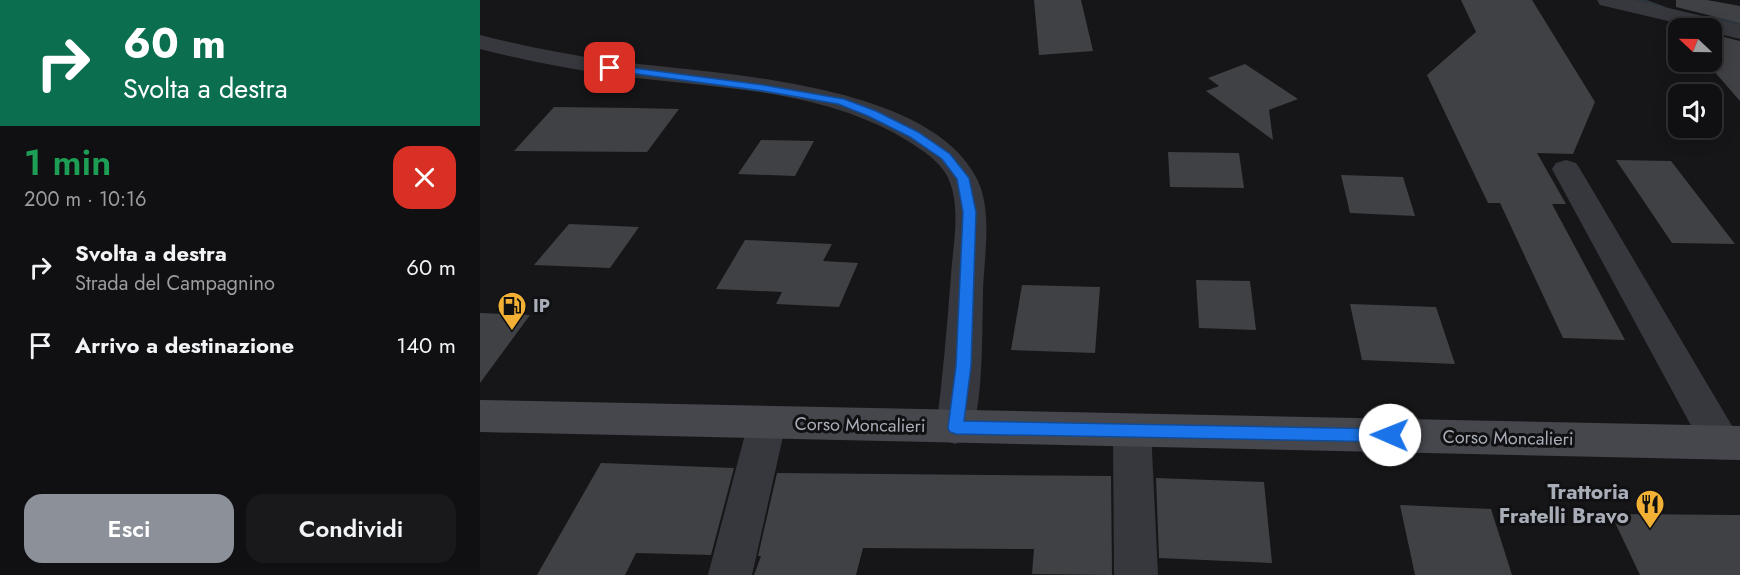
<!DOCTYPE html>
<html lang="it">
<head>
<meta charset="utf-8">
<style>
  :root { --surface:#101012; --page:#19191b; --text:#f1f3f6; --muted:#9c9d9f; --line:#303032; --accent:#8c9099 }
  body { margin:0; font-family:Jost,sans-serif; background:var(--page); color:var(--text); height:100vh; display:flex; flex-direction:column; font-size:22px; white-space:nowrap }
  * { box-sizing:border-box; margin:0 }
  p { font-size:20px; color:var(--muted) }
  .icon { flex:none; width:33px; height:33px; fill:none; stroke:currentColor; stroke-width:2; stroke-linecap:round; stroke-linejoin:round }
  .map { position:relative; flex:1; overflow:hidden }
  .details { display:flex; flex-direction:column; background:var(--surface); width:480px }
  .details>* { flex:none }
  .banner { background:#0b6e4f; color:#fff; overflow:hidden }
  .needle { width:39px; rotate:292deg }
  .fabs { position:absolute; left:1188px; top:18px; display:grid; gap:12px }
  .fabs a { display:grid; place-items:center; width:54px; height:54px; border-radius:12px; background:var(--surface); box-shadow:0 3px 15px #0003,0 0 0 2px var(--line); font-size:30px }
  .pin { position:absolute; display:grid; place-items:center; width:51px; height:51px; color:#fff; margin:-26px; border-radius:12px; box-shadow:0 3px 9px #0006 }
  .me { position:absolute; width:66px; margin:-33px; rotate:271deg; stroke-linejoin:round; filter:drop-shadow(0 0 4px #0008) }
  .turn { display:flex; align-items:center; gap:21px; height:126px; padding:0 24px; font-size:27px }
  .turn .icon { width:78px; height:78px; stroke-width:2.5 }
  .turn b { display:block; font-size:42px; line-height:51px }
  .round { display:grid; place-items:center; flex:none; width:63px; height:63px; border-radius:18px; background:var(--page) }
  .headline { display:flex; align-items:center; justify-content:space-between; height:102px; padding:0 24px }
  h1 { font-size:36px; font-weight:600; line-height:45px; color:#1e9e55 }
  .cta { display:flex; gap:12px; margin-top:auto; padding:12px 24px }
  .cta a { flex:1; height:69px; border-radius:18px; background:var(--accent); color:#fff; font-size:24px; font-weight:600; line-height:69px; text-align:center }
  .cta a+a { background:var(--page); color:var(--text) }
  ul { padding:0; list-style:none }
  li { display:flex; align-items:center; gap:18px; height:78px; padding:0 24px }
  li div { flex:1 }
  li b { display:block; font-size:22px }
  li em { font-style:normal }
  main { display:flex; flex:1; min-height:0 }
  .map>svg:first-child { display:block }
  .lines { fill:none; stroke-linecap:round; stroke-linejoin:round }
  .stream { fill:#2c353c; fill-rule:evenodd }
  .building { fill:#404145 }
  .street { fill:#37383d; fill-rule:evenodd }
  .secondary { fill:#45474d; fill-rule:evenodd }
  .route { fill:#1a73e8; stroke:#114b97; stroke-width:1.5 }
  .labels { text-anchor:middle; stroke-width:6; stroke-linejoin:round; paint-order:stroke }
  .poi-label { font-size:18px; font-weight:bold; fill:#a8adb8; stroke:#111113; text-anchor:start }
  .street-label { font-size:18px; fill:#a8adb8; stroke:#111113 }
  .near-poi-label { font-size:21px; font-weight:bold; fill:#a8adb8; stroke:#111113; text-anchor:end }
</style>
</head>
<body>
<main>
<section class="details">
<div class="banner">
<div class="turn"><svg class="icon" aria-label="right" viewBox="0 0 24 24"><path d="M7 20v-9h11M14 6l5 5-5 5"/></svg><div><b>60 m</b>Svolta a destra</div></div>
</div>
<div class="headline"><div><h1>1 min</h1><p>200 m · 10:16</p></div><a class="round" style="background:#d93025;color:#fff"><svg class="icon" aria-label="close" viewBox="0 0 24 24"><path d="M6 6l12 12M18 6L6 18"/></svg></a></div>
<ul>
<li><svg class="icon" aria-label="right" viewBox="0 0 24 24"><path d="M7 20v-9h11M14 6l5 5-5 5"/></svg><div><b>Svolta a destra</b><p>Strada del Campagnino</p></div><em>60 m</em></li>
<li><svg class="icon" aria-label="arrive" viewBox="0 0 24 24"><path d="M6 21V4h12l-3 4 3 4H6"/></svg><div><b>Arrivo a destinazione</b></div><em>140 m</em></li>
</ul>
<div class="cta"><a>Esci</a><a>Condividi</a></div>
</section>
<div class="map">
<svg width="1260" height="575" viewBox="0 0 1260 575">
  <rect width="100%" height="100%" fill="#161618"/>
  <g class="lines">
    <g class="stream">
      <path d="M 1154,0 L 1167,0 L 1186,7 L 1182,10 Z"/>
      <path d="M 1233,16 L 1260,22 L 1260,28 L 1230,21 L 1230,17 Z"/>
    </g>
  </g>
  <g class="building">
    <path d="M 554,0 L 601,0 L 613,51 L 559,55 Z"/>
    <path d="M 981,0 L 1052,0 L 1115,102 L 1093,154 L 1057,153 L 1086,204 L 1072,204 L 1145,340 L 1083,338 L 1020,203 L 1008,203 L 947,75 L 996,32 Z"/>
    <path d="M 1196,0 L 1227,0 L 1260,6 L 1260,23 L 1196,7 Z"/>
    <path d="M 1232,34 L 1260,41 L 1260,101 L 1226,62 L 1232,62 Z"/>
    <path d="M 765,64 L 818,99 L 789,110 L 793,140 L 726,91 L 739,86 L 728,78 Z"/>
    <path d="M 74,107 L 155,108 L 199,109 L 167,152 L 34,151 Z"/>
    <path d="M 281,140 L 334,141 L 315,176 L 258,174 Z"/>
    <path d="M 688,152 L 759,153 L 764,188 L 690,187 Z"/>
    <path d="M 1136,160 L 1191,161 L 1255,244 L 1192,243 Z"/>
    <path d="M 861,175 L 923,177 L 935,216 L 870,213 Z"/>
    <path d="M 89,224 L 159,227 L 130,268 L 54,265 Z"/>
    <path d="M 265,240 L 352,244 L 343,261 L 378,263 L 359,307 L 296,304 L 302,292 L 236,289 Z"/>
    <path d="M 716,280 L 770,281 L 776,330 L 719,328 Z"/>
    <path d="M 542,285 L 620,287 L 615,353 L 531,350 Z"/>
    <path d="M 870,304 L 956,307 L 975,364 L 882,360 Z"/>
    <path d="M 0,313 L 50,315 L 0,383 Z"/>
    <path d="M 121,463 L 254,468 L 231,555 L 156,553 L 145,575 L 57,575 Z"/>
    <path d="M 297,473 L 631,476 L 632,575 L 552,574 L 554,549 L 383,548 L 376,575 L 274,575 L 281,556 L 278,556 Z"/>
    <path d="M 676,478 L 784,482 L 792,563 L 679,558 Z"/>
    <path d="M 920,505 L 1011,509 L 1032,575 L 935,575 Z"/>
    <path d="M 1131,514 L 1260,515 L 1260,575 L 1160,575 Z"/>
  </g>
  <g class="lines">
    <g class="street">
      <path d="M 1117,0 L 1155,0 L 1260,25 L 1260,39 L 1232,32 L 1232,28 L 1218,28 L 1120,5 Z"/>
      <path d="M 0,35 C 44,46 88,55 134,61 C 230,74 448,80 497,179 C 513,211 504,257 503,291 C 502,328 504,409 489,439 L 475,444 L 461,439 L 456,428 C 463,377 467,326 471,275 C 473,245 481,209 469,180 C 463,164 445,152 431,143 C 343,87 233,89 133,75 C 88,69 44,60 0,49 Z"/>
      <path d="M 1086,160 L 1096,163 L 1100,169 L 1255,431 L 1260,442 L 1255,455 L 1241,460 L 1227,455 L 1072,169 L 1076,163 Z"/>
      <path d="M 287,407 L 301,412 L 306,423 L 272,575 L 228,575 L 268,423 L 273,412 Z"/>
      <path d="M 652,414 L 666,419 L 671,430 L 678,575 L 634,575 L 633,430 L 638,419 Z"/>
    </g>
    <path class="secondary" d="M 0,400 L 1260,426 L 1260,460 L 0,432 Z"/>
  </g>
  <path class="route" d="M 130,65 L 283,85 L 364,99 L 396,111 L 438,132 L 470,154 L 489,178 L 496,212 L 491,366 L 484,421 L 910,429 L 915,431 L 918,435 L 915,440 L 910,442 L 476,434 L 470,432 L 468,428 L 476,366 L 483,212 L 477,179 L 462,159 L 430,137 L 388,116 L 358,104 L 283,91 L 127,70 L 125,68 Z"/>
  <defs>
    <g id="fuel-pin" transform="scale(1.5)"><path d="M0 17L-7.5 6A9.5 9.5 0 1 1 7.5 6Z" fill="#f2b134" stroke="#111113"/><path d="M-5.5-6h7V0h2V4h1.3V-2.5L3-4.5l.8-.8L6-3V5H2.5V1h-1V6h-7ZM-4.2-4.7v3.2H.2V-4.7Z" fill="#111"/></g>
    <g id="restaurant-pin" transform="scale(1.5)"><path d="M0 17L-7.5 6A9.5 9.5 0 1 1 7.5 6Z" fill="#f2b134" stroke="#111113"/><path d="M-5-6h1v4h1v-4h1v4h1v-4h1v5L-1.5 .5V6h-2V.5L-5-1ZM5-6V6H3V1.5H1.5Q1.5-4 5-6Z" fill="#111"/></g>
  </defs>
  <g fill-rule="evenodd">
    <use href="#fuel-pin" x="32" y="306"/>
    <use href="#restaurant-pin" x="1170" y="504"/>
  </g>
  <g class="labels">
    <g class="poi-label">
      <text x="53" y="312">IP</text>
    </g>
    <g class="street-label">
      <text transform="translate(380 425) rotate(1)" y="6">Corso Moncalieri</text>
      <text transform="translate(1028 438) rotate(1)" y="6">Corso Moncalieri</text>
    </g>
    <g class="near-poi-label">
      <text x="1149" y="499">Trattoria<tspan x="1149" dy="24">Fratelli Bravo</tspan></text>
    </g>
  </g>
</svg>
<div class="fabs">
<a><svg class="needle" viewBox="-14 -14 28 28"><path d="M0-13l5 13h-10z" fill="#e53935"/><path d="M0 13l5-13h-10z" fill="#9c9d9f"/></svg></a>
<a><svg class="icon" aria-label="sound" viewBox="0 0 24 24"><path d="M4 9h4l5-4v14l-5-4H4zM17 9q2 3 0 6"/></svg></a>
</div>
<div class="pin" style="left:130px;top:68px;background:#d93025"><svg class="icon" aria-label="arrive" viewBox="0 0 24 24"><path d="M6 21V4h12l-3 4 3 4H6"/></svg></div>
<svg class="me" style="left:910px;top:435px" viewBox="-20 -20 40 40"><circle r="19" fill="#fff"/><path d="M0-13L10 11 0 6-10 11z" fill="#1a73e8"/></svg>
</div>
</main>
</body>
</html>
